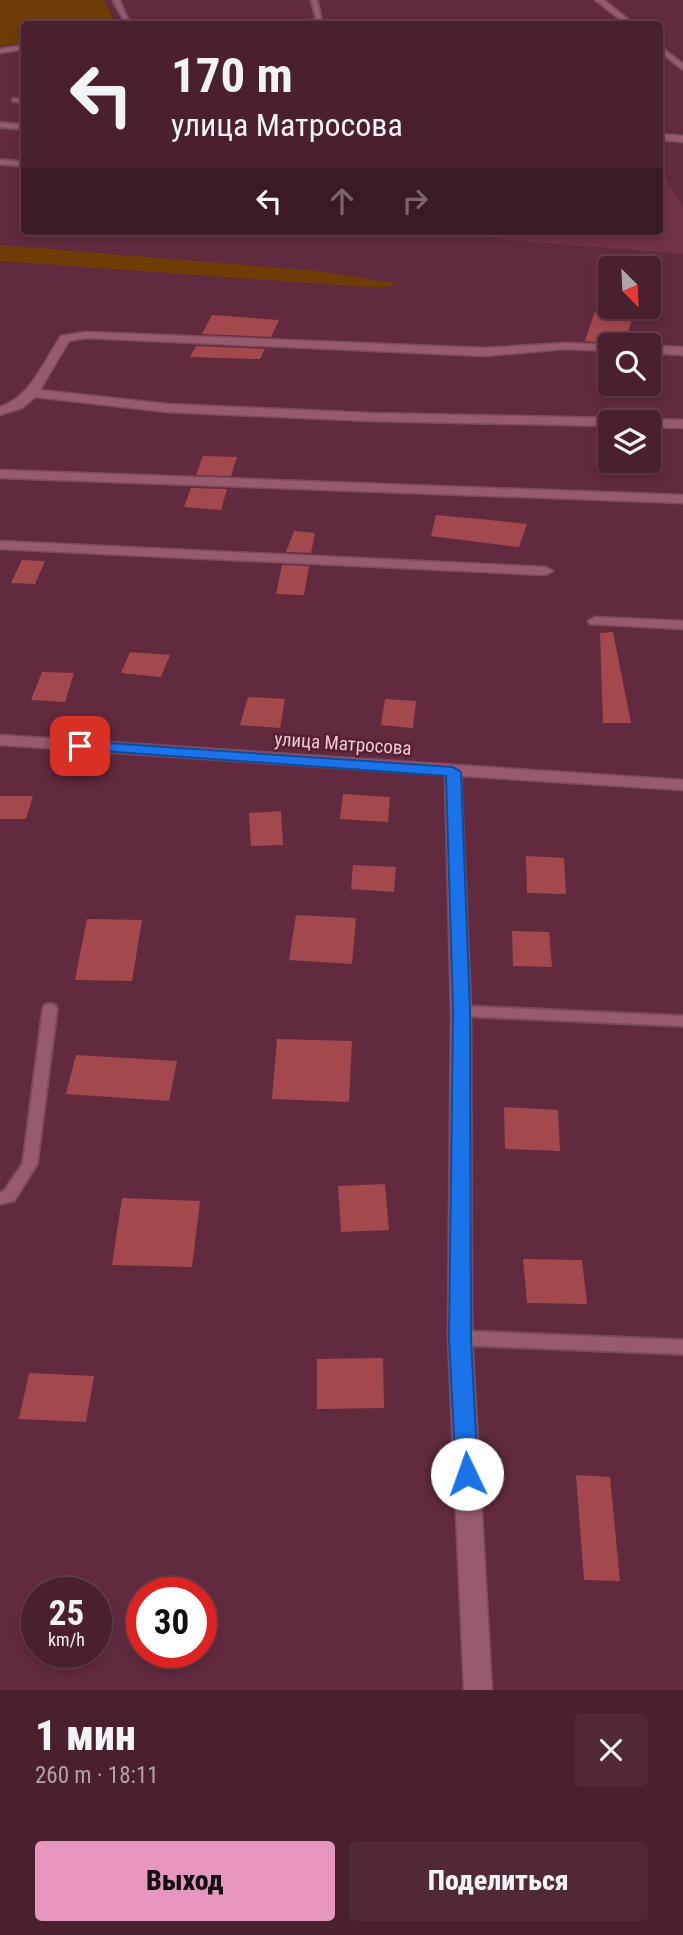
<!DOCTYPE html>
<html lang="ru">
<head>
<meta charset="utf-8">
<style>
  :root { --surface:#4a202f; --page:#512837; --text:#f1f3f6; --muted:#b2a3aa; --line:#613e4b; --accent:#e797bd }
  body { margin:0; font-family:"Roboto Condensed",sans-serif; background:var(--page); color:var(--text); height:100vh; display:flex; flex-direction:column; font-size:26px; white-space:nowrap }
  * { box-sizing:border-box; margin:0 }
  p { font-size:23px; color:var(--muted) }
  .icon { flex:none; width:38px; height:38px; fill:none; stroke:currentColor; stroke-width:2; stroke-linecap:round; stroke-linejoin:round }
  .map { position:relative; height:1690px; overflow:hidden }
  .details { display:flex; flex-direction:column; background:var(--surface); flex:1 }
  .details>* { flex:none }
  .hud { position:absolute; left:21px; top:21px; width:642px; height:214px; border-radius:7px; box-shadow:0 4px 10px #0003,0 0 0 2px var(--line); background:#4a202f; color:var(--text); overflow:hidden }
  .needle { width:46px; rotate:156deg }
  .fabs { position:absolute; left:598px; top:256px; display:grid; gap:14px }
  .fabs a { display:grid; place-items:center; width:63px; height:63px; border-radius:7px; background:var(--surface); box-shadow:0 4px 10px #0003,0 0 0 2px var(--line); font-size:35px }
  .speed { position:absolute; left:21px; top:1577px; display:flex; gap:14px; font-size:35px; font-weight:700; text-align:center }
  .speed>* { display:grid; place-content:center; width:91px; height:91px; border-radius:50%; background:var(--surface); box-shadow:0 4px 10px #0003,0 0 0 2px var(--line); line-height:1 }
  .speed small { font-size:18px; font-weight:400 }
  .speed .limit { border:10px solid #d22; background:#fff; color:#111 }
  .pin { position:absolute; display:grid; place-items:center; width:60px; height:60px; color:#fff; margin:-30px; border-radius:14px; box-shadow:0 4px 10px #0006 }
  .me { position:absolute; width:77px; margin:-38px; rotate:357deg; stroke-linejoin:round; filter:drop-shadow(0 0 5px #0008) }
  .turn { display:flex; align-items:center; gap:24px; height:147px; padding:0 35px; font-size:32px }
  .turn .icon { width:91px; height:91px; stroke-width:2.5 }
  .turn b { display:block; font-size:49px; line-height:60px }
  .lanes { display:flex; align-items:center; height:66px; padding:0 35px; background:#0003; justify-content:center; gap:35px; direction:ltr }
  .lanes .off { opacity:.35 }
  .round { display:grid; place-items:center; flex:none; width:74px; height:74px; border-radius:7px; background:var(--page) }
  .head { display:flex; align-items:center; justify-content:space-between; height:119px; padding:0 35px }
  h1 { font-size:42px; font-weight:800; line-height:52px }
  .cta { display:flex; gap:14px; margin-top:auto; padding:14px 35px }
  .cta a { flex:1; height:80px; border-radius:7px; background:var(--accent); color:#111; font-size:28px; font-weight:800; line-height:80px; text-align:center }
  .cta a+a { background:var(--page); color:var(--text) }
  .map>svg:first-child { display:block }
  .built { fill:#713149 }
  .green { fill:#6f3c06 }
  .building { fill:#a3494e }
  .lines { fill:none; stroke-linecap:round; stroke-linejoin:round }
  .lane-casing { stroke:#7a4b5d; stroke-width:4 }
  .street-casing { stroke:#7a4b5d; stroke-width:3 }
  .lane { fill:#975a6f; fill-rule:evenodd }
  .street { fill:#975a6f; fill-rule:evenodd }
  .route { fill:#1a73e8; stroke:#114b97; stroke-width:2 }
  .labels { text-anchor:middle; stroke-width:5; stroke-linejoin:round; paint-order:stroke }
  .street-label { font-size:19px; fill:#ecc9d3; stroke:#561f35 }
</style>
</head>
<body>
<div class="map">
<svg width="683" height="1690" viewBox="0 0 683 1690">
  <rect width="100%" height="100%" fill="#622a3f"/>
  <path class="built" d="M 660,170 L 683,207 L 683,254 L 508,240 L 463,232 L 660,231 Z"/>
  <g class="green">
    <path d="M 0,0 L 104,0 L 116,24 L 24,24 L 24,44 L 0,46 Z"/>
    <path d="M 0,245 L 318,271 L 396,283 L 389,287 L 365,287 L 0,261 Z"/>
  </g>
  <g class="building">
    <path d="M 595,311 L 633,315 L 624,345 L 585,341 Z"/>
    <path d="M 212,315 L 279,320 L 271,337 L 202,334 Z"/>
    <path d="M 196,346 L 265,349 L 260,359 L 190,357 Z"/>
    <path d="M 203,456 L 237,457 L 231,476 L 196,475 Z"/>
    <path d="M 191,488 L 227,489 L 221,510 L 184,507 Z"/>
    <path d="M 436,515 L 490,520 L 527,524 L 519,547 L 431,536 Z"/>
    <path d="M 294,531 L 315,533 L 311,553 L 286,552 Z"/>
    <path d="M 22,560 L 45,561 L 35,584 L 11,583 Z"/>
    <path d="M 282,565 L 309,566 L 304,595 L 276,594 Z"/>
    <path d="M 613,632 L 631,723 L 603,723 L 600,633 Z"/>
    <path d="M 130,652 L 170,655 L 161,677 L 121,673 Z"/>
    <path d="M 42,672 L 74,673 L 65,702 L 31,700 Z"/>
    <path d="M 248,697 L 285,699 L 280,728 L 240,725 Z"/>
    <path d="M 385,699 L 416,701 L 413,728 L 381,725 Z"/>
    <path d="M 343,794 L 390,797 L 388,822 L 340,819 Z"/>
    <path d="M 0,796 L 33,796 L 26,819 L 0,819 Z"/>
    <path d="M 281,811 L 283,845 L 251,846 L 249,813 Z"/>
    <path d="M 526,856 L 564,858 L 566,894 L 527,893 Z"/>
    <path d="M 353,865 L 396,867 L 394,892 L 351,889 Z"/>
    <path d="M 296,915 L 356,918 L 352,964 L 289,960 Z"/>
    <path d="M 87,919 L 142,920 L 132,981 L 75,980 Z"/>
    <path d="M 512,931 L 549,932 L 552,967 L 513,966 Z"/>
    <path d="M 277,1039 L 352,1041 L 349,1102 L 272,1099 Z"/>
    <path d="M 76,1055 L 177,1061 L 169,1101 L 66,1094 Z"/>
    <path d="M 504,1107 L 558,1110 L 560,1151 L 505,1149 Z"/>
    <path d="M 385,1184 L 389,1230 L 341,1232 L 338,1186 Z"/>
    <path d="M 122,1198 L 200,1201 L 192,1267 L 112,1265 Z"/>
    <path d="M 523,1259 L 582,1260 L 587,1304 L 527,1303 Z"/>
    <path d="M 383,1358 L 384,1408 L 317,1409 L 317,1359 Z"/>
    <path d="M 29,1373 L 94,1376 L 86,1422 L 19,1419 Z"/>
    <path d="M 576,1475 L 610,1477 L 620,1581 L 584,1580 Z"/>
  </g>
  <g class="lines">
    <g class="lane-casing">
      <g id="lane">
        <path d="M 113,0 L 119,0 L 130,24 L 126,24 Z"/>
        <path d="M 311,0 L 317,0 L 322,23 L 270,24 L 317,20 Z"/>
        <path d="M 13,99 L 24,99 L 24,103 L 13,101 Z"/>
        <path d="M 0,123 L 24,125 L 24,129 L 0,127 Z"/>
        <path d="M 0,160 L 24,162 L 24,166 L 0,164 Z"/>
        <path d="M 50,1004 L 55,1005 L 57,1009 L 37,1164 L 14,1201 L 0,1204 L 0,1192 L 4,1191 L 23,1163 L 43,1009 L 45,1005 Z"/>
        <path d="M 461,1006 L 683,1016 L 683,1026 L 461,1016 L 456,1015 L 454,1011 L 456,1007 Z"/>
        <path d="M 460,1331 L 683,1340 L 683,1354 L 460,1345 L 454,1343 L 452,1338 L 454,1333 Z"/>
      </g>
    </g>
    <g class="street-casing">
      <g id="street">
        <path d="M 595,0 L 604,0 L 634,24 L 626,24 Z"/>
        <path d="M 24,45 L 24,49 L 0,53 L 0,49 Z"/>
        <path d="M 660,46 L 683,64 L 683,70 L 660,52 Z"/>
        <path d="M 660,134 L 683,136 L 683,142 L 660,140 Z"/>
        <path d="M 86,332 L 485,348 L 565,343 L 611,345 L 611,351 L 565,349 L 485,356 L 86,338 L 69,341 L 40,390 L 167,404 L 370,413 L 611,418 L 617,422 L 611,422 L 611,426 L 370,421 L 167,412 L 35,397 L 22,408 L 0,415 L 0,407 C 32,396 43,362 61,336 Z"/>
        <path d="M 649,346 L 683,347 L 683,355 L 649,353 Z"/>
        <path d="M 649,419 L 683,420 L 683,428 L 649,427 L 649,422 L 644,422 Z"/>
        <path d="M 0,470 L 683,495 L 683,503 L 0,478 Z"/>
        <path d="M 0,541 L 546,567 L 553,571 L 546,575 L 0,549 Z"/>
        <path d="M 595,617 L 683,621 L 683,629 L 590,624 L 588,621 Z"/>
        <path d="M 0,735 L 683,780 L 683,790 L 461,776 L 471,1011 L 472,1338 L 492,1690 L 464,1690 L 448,1338 L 451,1011 L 445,775 L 0,745 Z"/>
      </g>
    </g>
    <use href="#lane" class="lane"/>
    <use href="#street" class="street"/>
  </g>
  <path class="route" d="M 80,741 L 453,767 L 461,772 L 470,1011 L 471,1338 L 478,1474 L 475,1481 L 467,1485 L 459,1481 L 456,1474 L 449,1338 L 453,1011 L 446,776 L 75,749 L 73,746 Z"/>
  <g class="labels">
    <g class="street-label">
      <text transform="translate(343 743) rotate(4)" y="7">улица Матросова</text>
    </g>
  </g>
</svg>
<div class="fabs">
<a><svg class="needle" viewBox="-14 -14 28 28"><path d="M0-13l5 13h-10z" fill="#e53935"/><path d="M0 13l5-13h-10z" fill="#b2a3aa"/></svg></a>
<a><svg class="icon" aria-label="search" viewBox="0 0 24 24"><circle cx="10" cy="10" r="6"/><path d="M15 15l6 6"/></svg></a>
<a><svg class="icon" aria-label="layers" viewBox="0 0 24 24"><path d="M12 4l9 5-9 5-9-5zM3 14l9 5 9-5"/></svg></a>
</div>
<div class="speed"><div>25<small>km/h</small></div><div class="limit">30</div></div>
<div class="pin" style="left:80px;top:746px;background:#d93025"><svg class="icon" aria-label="arrive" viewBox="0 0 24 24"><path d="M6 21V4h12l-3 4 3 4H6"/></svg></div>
<svg class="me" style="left:467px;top:1474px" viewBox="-20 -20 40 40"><circle r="19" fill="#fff"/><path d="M0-13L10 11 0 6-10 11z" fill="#1a73e8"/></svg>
<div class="hud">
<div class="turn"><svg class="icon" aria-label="left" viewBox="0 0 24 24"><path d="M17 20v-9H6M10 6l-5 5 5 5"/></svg><div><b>170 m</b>улица Матросова</div></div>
<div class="lanes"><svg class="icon" aria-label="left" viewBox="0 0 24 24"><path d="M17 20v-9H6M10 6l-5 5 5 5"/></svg><svg class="icon off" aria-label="ahead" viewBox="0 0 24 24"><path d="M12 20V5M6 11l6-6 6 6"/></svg><svg class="icon off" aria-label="right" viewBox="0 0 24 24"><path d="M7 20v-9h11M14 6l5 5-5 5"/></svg></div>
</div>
</div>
<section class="details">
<div class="head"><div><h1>1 мин</h1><p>260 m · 18:11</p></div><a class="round"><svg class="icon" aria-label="close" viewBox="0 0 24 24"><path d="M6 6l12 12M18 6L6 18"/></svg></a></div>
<div class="cta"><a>Выход</a><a>Поделиться</a></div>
</section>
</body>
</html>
